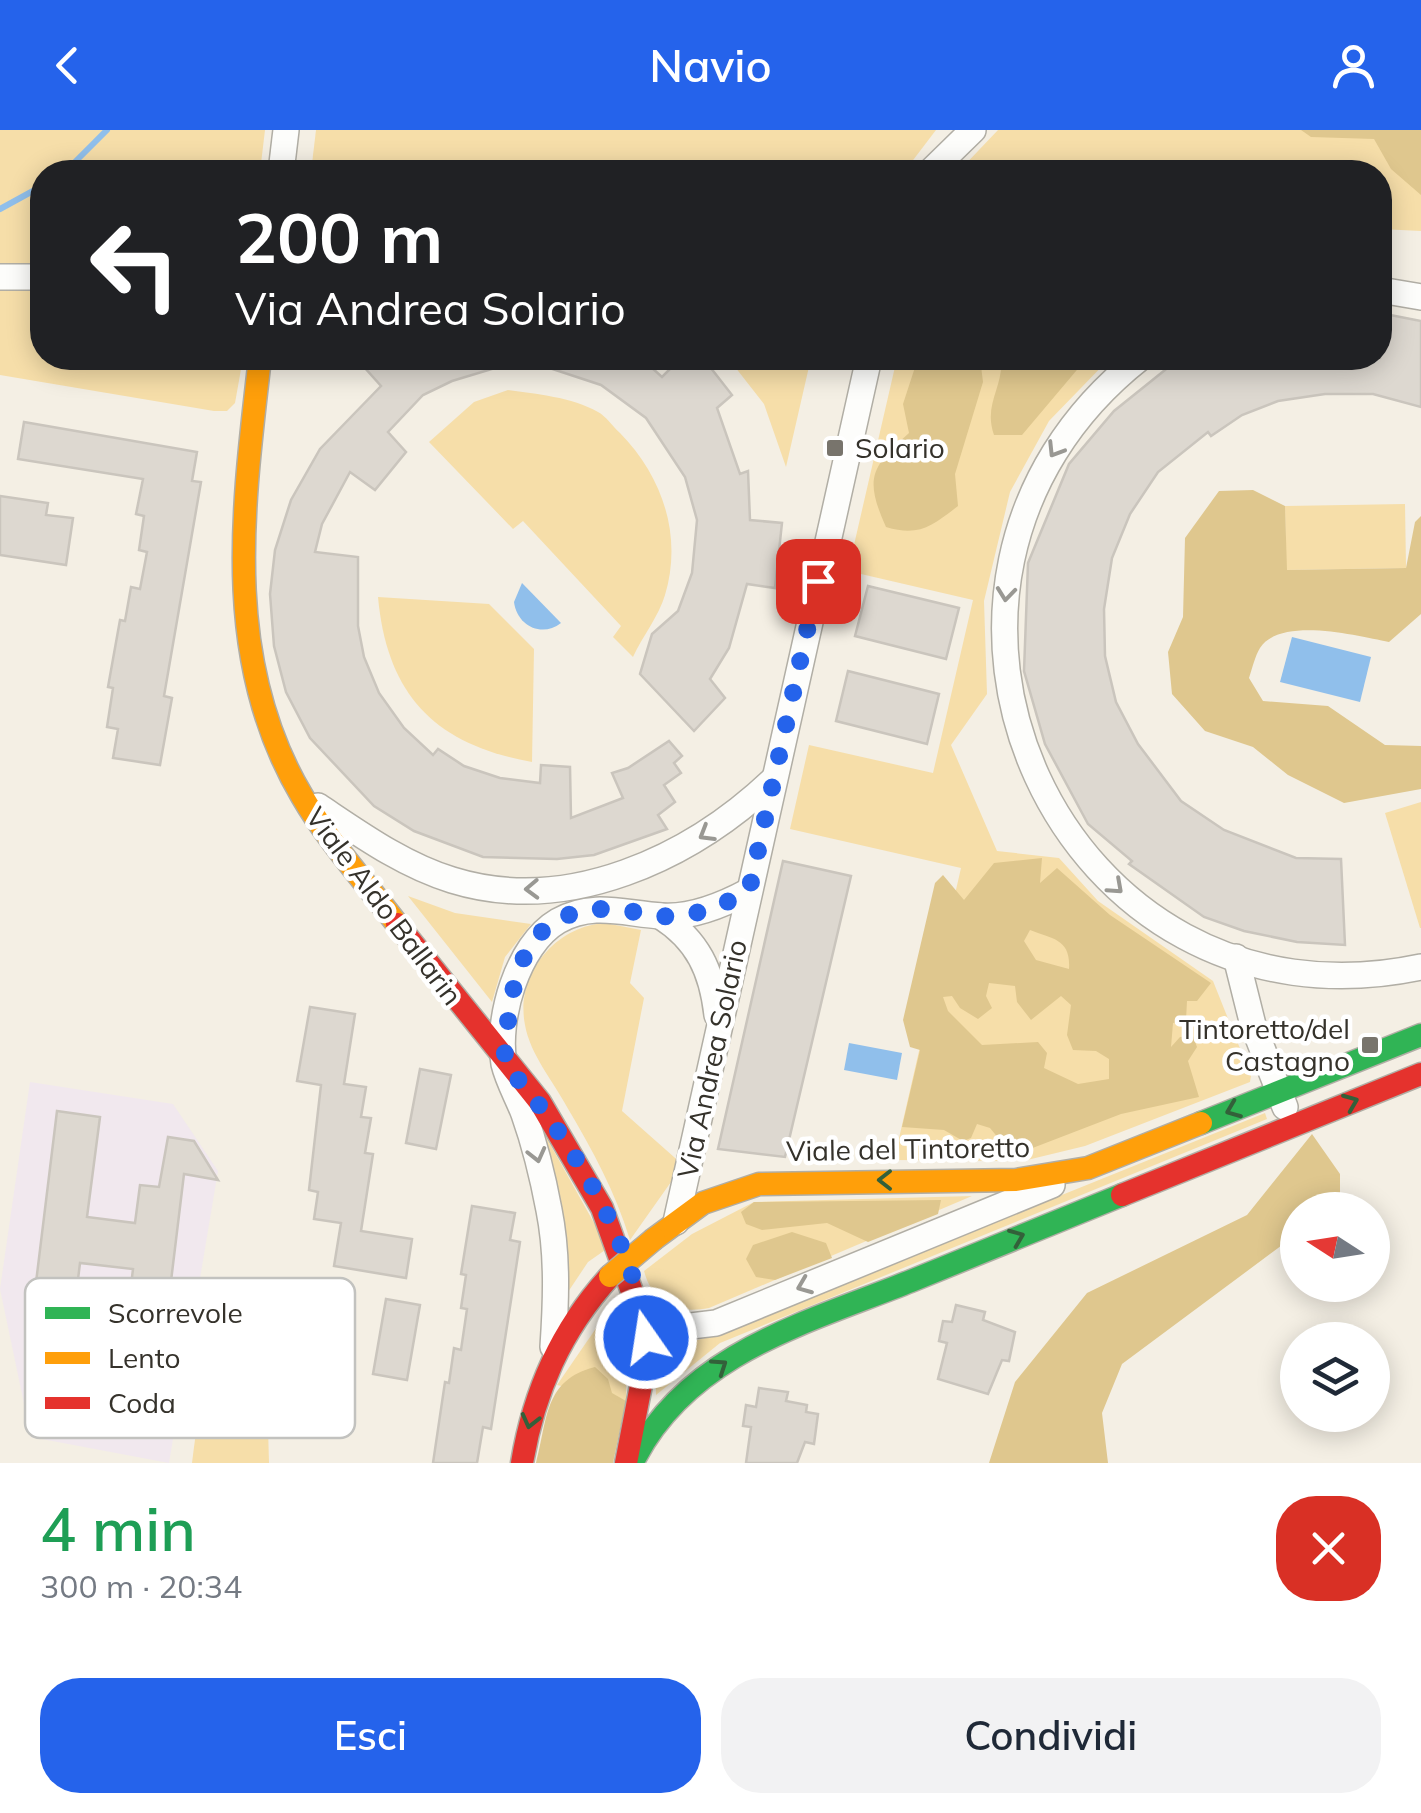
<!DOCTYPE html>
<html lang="it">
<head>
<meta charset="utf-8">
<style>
  :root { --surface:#fff; --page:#f2f2f3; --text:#1f2937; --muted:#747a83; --accent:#2563eb }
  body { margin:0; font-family:Mulish,sans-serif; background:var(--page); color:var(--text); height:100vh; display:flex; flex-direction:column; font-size:38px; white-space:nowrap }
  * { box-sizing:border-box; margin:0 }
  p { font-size:32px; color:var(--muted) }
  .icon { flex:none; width:55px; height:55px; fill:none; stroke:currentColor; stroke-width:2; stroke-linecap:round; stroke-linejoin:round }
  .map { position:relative; height:1333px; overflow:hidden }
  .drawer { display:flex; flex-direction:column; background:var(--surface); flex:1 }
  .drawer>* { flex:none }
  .guide { position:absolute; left:30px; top:30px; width:1362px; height:210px; border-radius:40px; box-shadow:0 5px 25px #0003; background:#202124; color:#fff; overflow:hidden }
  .needle { width:65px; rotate:282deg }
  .tools { position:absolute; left:1280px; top:1062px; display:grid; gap:20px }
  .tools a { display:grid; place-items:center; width:110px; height:110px; border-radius:50%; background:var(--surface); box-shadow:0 5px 25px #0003; font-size:50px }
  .pin { position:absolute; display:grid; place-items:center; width:85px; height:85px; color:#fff; margin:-42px; border-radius:20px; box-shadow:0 5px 15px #0006 }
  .me { position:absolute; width:110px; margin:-55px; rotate:347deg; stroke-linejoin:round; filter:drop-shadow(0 0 8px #0008) }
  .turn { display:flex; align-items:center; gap:35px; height:210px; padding:0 40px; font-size:45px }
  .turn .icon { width:130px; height:130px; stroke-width:2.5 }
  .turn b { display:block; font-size:70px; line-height:85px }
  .round { display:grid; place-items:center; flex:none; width:105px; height:105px; border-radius:40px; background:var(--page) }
  .head { display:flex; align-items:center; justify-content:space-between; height:170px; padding:0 40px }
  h1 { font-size:60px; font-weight:600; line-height:75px; color:#1e9e55 }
  .cta { display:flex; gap:20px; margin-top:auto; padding:20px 40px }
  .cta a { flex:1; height:115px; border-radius:40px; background:var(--accent); color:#fff; font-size:40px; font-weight:600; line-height:115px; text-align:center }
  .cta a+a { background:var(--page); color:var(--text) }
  header { display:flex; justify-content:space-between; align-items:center; height:130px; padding:0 40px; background:var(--accent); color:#fff; font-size:45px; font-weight:600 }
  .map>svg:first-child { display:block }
  .commercial { fill:#f1e8ee }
  .green { fill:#f6dea9 }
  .forest { fill:#dfc78e; fill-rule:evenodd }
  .water { fill:#90bfeb }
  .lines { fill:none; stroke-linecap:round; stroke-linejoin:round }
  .stream { stroke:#90bfeb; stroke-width:6 }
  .building { fill:#ddd8d0; stroke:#cac5bd; stroke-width:2.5 }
  .street-casing { stroke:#b1aea5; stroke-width:28 }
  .fast-casing { stroke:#b1aea5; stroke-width:25 }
  .slow-casing { stroke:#b1aea5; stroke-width:25 }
  .jam-casing { stroke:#b1aea5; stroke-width:25 }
  .street { stroke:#fdfdfb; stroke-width:25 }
  .fast { stroke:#30b455; stroke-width:22 }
  .slow { stroke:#ff9f0a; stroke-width:22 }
  .jam { stroke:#e5322d; stroke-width:22 }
  .slow-bridge-casing { stroke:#b1aea5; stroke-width:25; stroke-linecap:butt }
  .slow-bridge { stroke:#ff9f0a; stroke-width:22 }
  .oneway { stroke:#999893 }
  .oneway2 { stroke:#33603a }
  .route { stroke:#2563eb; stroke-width:18; stroke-dasharray:0 32.4 }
  .poi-dot { fill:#78746c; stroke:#fff; stroke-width:4 }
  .labels { text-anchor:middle; stroke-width:9; stroke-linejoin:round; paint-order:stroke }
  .poi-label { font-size:28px; fill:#35322b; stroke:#fff; text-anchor:start }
  .street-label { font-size:28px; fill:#35322b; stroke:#fff }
  .key { fill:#fff; stroke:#c2c2bf; stroke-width:2.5 }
  .key-label { font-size:28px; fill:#35322b }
</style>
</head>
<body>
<header><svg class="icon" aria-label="back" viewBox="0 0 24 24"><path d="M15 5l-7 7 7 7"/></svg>Navio<svg class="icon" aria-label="person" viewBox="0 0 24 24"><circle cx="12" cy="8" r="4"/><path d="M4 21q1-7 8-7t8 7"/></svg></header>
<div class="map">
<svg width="1421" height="1333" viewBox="0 0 1421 1333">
  <rect width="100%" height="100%" fill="#f4efe4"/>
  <path class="commercial" d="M 30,952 L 173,974 L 218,1041 L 169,1333 L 31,1307 L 0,1159 Z"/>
  <g class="green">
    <path d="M 0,0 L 265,0 L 260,42 L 42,42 L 42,135 L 0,134 Z"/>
    <path d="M 316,0 L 936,0 L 904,42 L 311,42 Z"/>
    <path d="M 998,0 L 1421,0 L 1421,101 L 1380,99 L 1380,42 L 958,42 Z"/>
    <path d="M 0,156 L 42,156 L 42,228 L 243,228 L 235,273 L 227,281 L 214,281 L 0,245 Z"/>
    <path d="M 728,228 L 811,228 L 786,337 L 764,274 Z"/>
    <path d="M 897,228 L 1110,228 L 1049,291 L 1010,362 L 984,471 L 987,564 L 951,615 L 997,721 L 1059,728 L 1098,771 L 1213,851 L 1251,946 L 1250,952 L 1085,1016 L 1023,1031 L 894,1030 L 961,738 L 790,699 L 809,615 L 933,643 L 973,470 L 848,441 Z"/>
    <path d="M 508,260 C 536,264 572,267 598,282 C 606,286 613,297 620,303 C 662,346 683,405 665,465 C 659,486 642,507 633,527 L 613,507 L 621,496 L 523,391 L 513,399 L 429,312 L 474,272 Z"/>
    <path d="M 1405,374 L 1406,438 L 1286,440 L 1285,376 Z"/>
    <path d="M 378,467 L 489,474 L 534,519 L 532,632 C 436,615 387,566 378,467 Z"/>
    <path d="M 1421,672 L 1421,798 L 1420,798 L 1385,683 Z"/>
    <path d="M 408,766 L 455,783 L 531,794 L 505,827 L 492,872 Z"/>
    <path d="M 605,793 L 641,800 L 630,853 L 644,868 L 622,981 L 683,1035 L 630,1110 C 615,1061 593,1021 567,977 C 553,951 530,924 525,895 C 515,845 555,796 605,793 Z"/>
    <path d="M 1265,983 L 1267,989 L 720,1213 L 656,1265 L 654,1204 L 698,1210 L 718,1204 Z"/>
    <path d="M 536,989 L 608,1118 L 588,1132 L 566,1165 C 569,1102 557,1048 536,989 Z"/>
    <path d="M 972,1066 L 709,1178 C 676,1184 653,1174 644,1141 L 692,1104 L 754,1072 Z"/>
    <path d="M 621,1162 L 627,1185 L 626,1271 L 557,1255 Z"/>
    <path d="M 201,1262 L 267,1262 L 269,1333 L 192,1333 Z"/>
  </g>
  <g class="forest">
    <path d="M 1301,0 L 1421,0 L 1421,65 L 1391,39 L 1374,9 L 1311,7 Z"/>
    <path d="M 918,228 L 980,228 L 983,252 L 955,344 L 958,376 C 932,396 919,407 886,397 C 864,348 871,337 909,303 L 903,274 Z"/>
    <path d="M 1001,228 L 1087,228 L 1022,305 L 994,305 C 983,274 1004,257 1001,228 Z"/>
    <path d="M 1253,360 L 1285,376 L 1287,440 L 1406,438 L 1415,392 L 1421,386 L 1421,484 L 1389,512 C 1358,506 1281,486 1260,518 C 1255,526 1252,539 1249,548 L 1263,571 L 1328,576 L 1385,615 L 1421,616 L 1421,659 L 1344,673 L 1288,645 L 1253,617 L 1205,601 L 1172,564 L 1168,522 L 1183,487 L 1185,408 L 1219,361 Z"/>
    <path d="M 1042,728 L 1040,753 L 1057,738 L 1110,785 L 1211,853 L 1197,871 L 1187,871 L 1186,890 L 1173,893 L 1171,917 L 1180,907 L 1193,906 L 1197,917 L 1188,931 L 1199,967 L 1121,984 L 1030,1019 L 1004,1015 L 990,998 L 977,994 L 971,1008 L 963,1011 L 944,1000 L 902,997 L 920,920 L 910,917 L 903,890 L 935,753 L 943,745 L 964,770 L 994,733 ZM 1030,800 C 1053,809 1071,809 1069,839 L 1036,830 L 1024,811 ZM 989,853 L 1015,856 L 1017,872 L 1031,890 L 1061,866 L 1071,875 L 1067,905 L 1073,920 L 1096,921 L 1109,929 L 1109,949 L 1078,954 L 1044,938 L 1047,923 L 1038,912 L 982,915 L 948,881 L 943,867 L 952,866 L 960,878 L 978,889 L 992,878 L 986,866 Z"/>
    <path d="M 1312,1004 L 1340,1044 L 1340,1075 L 1333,1080 L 1298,1080 L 1297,1104 L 1122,1234 L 1102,1283 L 1108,1333 L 989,1333 L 1015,1252 L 1087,1163 L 1247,1085 Z"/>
    <path d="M 941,1070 L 938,1084 L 868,1112 L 827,1093 L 762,1100 L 746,1094 L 741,1082 L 754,1072 Z"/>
    <path d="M 792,1102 L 826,1113 L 832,1128 L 775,1150 L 756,1147 L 746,1129 L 753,1115 Z"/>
    <path d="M 595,1237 L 608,1249 L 612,1263 L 626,1271 L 613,1333 L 536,1333 C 548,1288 544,1250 595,1237 Z"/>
  </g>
  <g class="water">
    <path d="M 522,453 L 561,493 C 542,508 517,496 514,472 Z"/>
    <path d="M 1292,507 L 1371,527 L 1360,572 L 1280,552 Z"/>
    <path d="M 849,913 L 902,923 L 897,950 L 844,940 Z"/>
  </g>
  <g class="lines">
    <g class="stream">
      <path d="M 65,42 L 107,0"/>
      <path d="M 0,79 L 42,56"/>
    </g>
  </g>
  <g class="building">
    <path d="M 1380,183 L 1421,191 L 1421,277 L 1373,264 L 1325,264 L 1278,271 L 1242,285 L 1211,306 L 1208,302 L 1158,342 L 1130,384 L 1112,428 L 1104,479 L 1105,526 L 1116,572 L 1138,614 L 1181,671 L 1224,700 L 1296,728 L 1341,729 L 1345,815 L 1297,812 L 1244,801 L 1204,787 L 1129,734 L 1132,731 L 1088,694 L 1045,614 L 1024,541 L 1028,433 L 1069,334 L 1114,281 L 1165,240 L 1162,236 L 1178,228 L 1380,228 Z"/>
    <path d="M 356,228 L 514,228 L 515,232 L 452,251 L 423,265 L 388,302 L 406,322 L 375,360 L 350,342 L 322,394 L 315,422 L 358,427 L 358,496 L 364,527 L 379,563 L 404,598 L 433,625 L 438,619 L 464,636 L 500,648 L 540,653 L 541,635 L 570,637 L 571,688 L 623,668 L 612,643 L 628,638 L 669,611 L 682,626 L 674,633 L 681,643 L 664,655 L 675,672 L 658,685 L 667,699 L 594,725 L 557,729 L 483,727 L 414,701 L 374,676 L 310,608 L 286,562 L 274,516 L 270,464 L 275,420 L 291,370 L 320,319 L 381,256 Z"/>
    <path d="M 535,228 L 641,228 L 662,247 L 681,228 L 703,228 L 732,265 L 717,278 L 740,344 L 748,341 L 750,390 L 782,393 L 775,458 L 747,454 L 729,518 L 710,549 L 725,568 L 694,601 L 640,544 L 652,504 L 678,481 L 692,443 L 697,390 L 685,347 L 646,288 L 601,255 L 534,233 Z"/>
    <path d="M 24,292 L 197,322 L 192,351 L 201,352 L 164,566 L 172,568 L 160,635 L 113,628 L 118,599 L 107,597 L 113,558 L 108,557 L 120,490 L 125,491 L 131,457 L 140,459 L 147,422 L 139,420 L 144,386 L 136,384 L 143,349 L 18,329 Z"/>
    <path d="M 0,366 L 48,373 L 46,385 L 73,388 L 66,435 L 0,425 Z"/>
    <path d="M 868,456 L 959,478 L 946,529 L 855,506 Z"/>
    <path d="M 848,541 L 939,564 L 927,614 L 836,591 Z"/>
    <path d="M 783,731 L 851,746 L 785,1027 L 718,1019 Z"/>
    <path d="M 310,877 L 355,884 L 344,954 L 366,957 L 361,987 L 371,988 L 365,1023 L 373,1024 L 361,1101 L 412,1109 L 406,1148 L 334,1136 L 341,1093 L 314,1089 L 318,1062 L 309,1060 L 321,955 L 297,951 Z"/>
    <path d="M 420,939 L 451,945 L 436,1019 L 406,1013 Z"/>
    <path d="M 57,981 L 100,987 L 87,1087 L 135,1093 L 140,1055 L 159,1057 L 168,1007 L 194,1011 L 218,1050 L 184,1044 L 155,1283 L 116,1278 L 133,1139 L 80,1133 L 74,1182 L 33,1177 Z"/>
    <path d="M 472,1076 L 515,1083 L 510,1110 L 520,1112 L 514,1151 L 491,1299 L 483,1297 L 477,1333 L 433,1333 L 445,1252 L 449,1253 L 454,1218 L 461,1220 L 467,1179 L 461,1178 L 466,1145 L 461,1144 Z"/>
    <path d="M 386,1169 L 420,1175 L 407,1250 L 373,1244 Z"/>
    <path d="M 956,1175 L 985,1182 L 983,1190 L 1015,1202 L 1009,1231 L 1002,1230 L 988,1264 L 938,1249 L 947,1213 L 939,1211 L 943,1191 L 952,1192 Z"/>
    <path d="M 759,1258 L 788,1262 L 786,1271 L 807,1275 L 806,1282 L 818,1284 L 814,1314 L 805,1312 L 797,1333 L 746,1333 L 751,1297 L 743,1296 L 746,1275 L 756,1277 Z"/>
  </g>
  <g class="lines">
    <g class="street-casing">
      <g id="street">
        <path d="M 281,42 L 286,0"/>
        <path d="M 930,42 L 973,0"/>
        <path d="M 0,147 L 42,147"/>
        <path d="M 1380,160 L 1421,167"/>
        <path d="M 1140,228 C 852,455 1060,914 1421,837"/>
        <path d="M 318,676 C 360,704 403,735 452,750 C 568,786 691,728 774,649"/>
        <path d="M 660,786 C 698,810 712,841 717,885"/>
        <path d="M 1236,827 L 1253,895 L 1285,977"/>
        <path d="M 676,1092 L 869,228"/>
        <path d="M 643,1189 L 691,1196 L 716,1193 L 1052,1055"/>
        <path d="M 553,1217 C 556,1172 558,1125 549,1080 C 543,1048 535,1015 524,984 C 518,968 508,951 504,934 C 496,890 517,815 558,791 C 593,771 625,784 662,786 C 692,788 723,775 749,761"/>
      </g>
    </g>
    <g class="fast-casing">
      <g id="fast">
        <path d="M 1201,993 L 1421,905"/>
        <path d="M 636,1326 C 691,1222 809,1192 911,1151 C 981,1122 1052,1094 1122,1065"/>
      </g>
    </g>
    <g class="slow-casing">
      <g id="slow">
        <path d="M 260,228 C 243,376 221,530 302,666 C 328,711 365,752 397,794"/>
        <path d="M 654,1109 L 703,1073 L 759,1054 L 1016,1050 L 1088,1038 L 1201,993"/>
      </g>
    </g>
    <g class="jam-casing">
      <g id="jam">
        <path d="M 397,794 L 540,972 L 602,1078 L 645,1198 L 643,1245 L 626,1333"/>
        <path d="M 1122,1065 L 1421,944"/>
        <path d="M 522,1333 C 534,1261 561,1200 610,1146"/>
      </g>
    </g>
    <use href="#street" class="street"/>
    <use href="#fast" class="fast"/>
    <use href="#slow" class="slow"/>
    <use href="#jam" class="jam"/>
    <g class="slow-bridge-casing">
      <path id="slow-bridge" d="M 610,1146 L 654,1109"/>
    </g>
    <use href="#slow-bridge" class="slow-bridge"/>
  </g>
  <defs><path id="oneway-chevron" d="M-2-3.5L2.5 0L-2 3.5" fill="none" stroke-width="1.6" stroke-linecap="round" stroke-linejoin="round" transform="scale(2.5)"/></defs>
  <g class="oneway">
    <use href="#oneway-chevron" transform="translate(1055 320) rotate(122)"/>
    <use href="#oneway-chevron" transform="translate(1006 464) rotate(96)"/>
    <use href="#oneway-chevron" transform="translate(706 704) rotate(149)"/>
    <use href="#oneway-chevron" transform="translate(1116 757) rotate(42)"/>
    <use href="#oneway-chevron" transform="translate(532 759) rotate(178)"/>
    <use href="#oneway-chevron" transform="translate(537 1025) rotate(76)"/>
    <use href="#oneway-chevron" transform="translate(804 1156) rotate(158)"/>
  </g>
  <g class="oneway2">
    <use href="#oneway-chevron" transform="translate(1351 972) rotate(-22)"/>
    <use href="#oneway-chevron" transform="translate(1233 980) rotate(158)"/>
    <use href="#oneway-chevron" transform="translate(885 1050) rotate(180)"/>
    <use href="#oneway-chevron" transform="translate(1017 1107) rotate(-22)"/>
    <use href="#oneway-chevron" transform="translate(720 1236) rotate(-34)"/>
    <use href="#oneway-chevron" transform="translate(530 1291) rotate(104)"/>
  </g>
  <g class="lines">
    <path class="route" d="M 646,1208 C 637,1116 566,999 504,934 C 510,864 514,779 606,779 C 625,779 642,784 660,786 C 691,789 723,775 749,761 L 818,451"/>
  </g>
  <g class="poi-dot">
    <rect x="825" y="308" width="20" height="20" rx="5"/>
    <rect x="1360" y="905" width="20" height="20" rx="5"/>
  </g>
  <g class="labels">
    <g class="poi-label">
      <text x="855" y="328">Solario</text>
      <text x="1350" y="909" text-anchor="end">Tintoretto/del<tspan x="1350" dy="32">Castagno</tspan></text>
    </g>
    <g class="street-label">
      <text transform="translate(384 776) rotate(53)" y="10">Viale Aldo Ballarin</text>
      <text transform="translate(712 929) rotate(-78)" y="10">Via Andrea Solario</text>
      <text transform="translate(908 1019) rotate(-1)" y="10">Viale del Tintoretto</text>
    </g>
  </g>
  <rect x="25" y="1148" width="330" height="160" rx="15" class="key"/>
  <rect x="45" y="1177" width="45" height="12" fill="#30b455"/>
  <rect x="45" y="1222" width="45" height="12" fill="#ff9f0a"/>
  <rect x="45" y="1267" width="45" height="12" fill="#e5322d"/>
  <g class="key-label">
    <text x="108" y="1193">Scorrevole</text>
    <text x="108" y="1238">Lento</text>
    <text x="108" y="1283">Coda</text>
  </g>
</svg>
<div class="tools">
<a><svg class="needle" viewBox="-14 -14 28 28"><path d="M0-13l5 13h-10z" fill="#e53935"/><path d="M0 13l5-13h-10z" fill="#747a83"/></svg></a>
<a><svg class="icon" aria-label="layers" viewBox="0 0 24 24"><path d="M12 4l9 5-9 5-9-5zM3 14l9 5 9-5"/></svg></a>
</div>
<div class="pin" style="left:818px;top:451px;background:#d93025"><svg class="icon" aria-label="arrive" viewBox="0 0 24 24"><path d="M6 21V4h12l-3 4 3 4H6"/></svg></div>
<svg class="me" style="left:646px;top:1208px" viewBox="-20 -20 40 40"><circle r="17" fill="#2563eb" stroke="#fff" stroke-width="3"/><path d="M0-11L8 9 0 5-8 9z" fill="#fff"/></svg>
<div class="guide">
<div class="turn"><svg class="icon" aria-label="left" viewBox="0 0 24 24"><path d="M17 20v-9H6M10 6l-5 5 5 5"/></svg><div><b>200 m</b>Via Andrea Solario</div></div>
</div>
</div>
<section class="drawer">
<div class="head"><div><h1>4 min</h1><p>300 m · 20:34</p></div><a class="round" style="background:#d93025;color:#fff"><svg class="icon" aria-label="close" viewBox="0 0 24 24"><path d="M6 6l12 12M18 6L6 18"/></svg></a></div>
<div class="cta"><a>Esci</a><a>Condividi</a></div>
</section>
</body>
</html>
